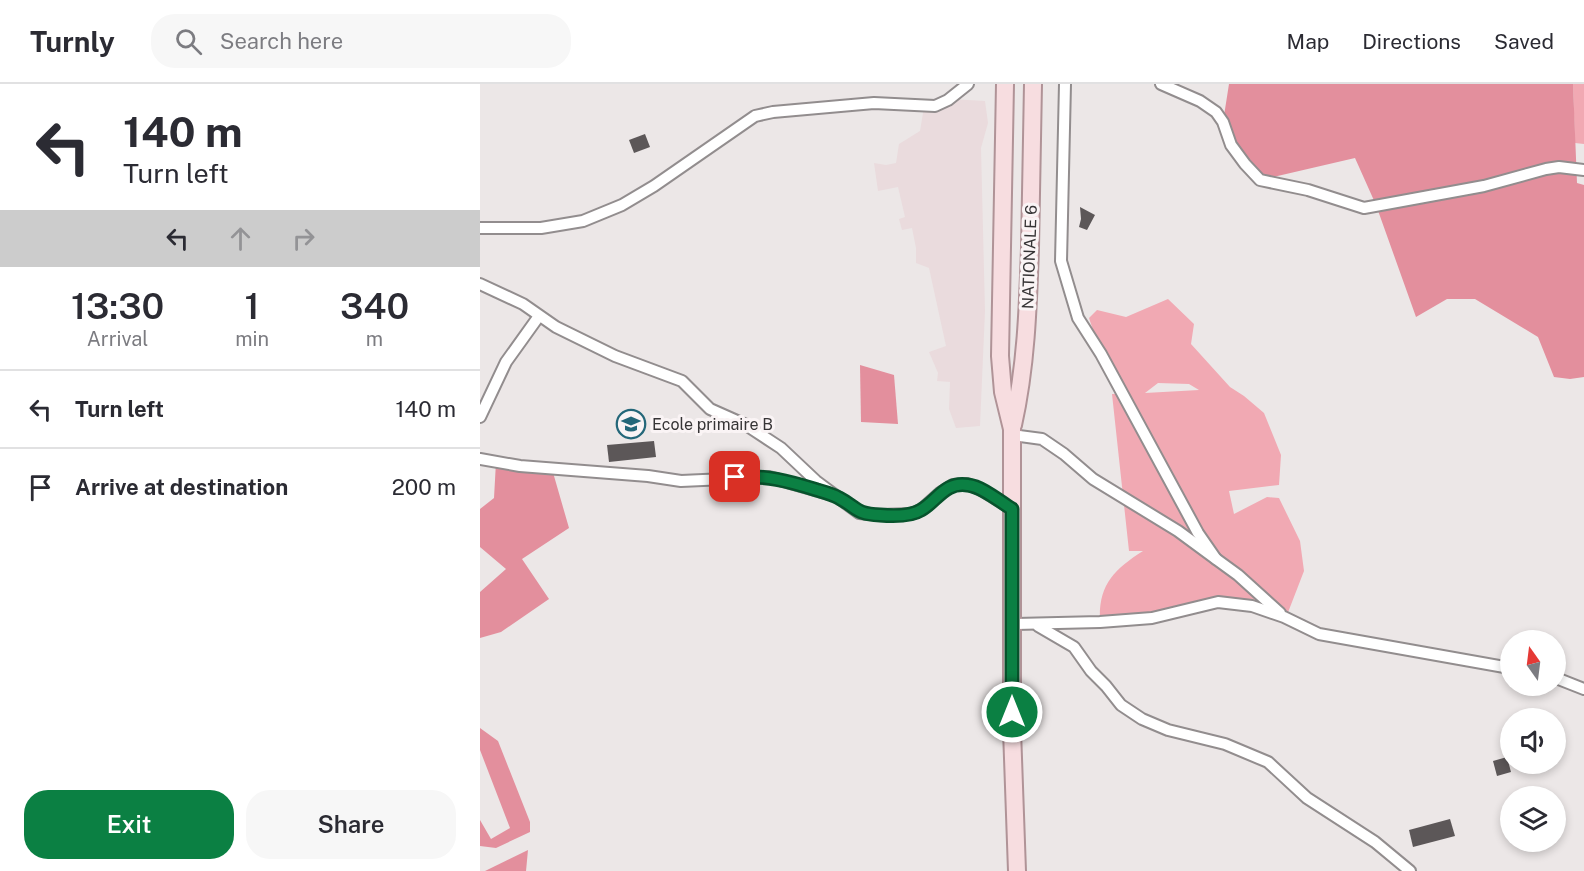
<!DOCTYPE html>
<html lang="en">
<head>
<meta charset="utf-8">
<style>
  :root { --surface:#fff; --page:#f7f7f7; --text:#2b2b33; --muted:#7c7c81; --line:#e1e1e2; --accent:#0b8043 }
  body { margin:0; font-family:"Public Sans",sans-serif; background:var(--page); color:var(--text); height:100vh; display:flex; flex-direction:column; font-size:22px; white-space:nowrap }
  * { box-sizing:border-box; margin:0 }
  p { font-size:20px; color:var(--muted) }
  .icon { flex:none; width:33px; height:33px; fill:none; stroke:currentColor; stroke-width:2; stroke-linecap:round; stroke-linejoin:round }
  .map { position:relative; flex:1; overflow:hidden }
  .details { display:flex; flex-direction:column; background:var(--surface); width:480px }
  .details>* { flex:none }
  .guide { background:#fff; color:var(--text); overflow:hidden }
  .needle { width:39px; rotate:346deg }
  .fabs { position:absolute; left:1020px; top:546px; display:grid; gap:12px }
  .fabs a { display:grid; place-items:center; width:66px; height:66px; border-radius:50%; background:var(--surface); box-shadow:0 3px 9px #0003; font-size:30px }
  .pin { position:absolute; display:grid; place-items:center; width:51px; height:51px; color:#fff; margin:-26px; border-radius:12px; box-shadow:0 3px 9px #0006 }
  .me { position:absolute; width:66px; margin:-33px; rotate:0deg; stroke-linejoin:round; filter:drop-shadow(0 0 4px #0008) }
  .turn { display:flex; align-items:center; gap:21px; height:126px; padding:0 24px; font-size:27px }
  .turn .icon { width:78px; height:78px; stroke-width:2.5 }
  .turn b { display:block; font-size:42px; line-height:51px }
  .lanes { display:flex; align-items:center; height:57px; padding:0 24px; background:#0003; justify-content:center; gap:30px; direction:ltr }
  .lanes .off { opacity:.35 }
  .eta { display:flex; justify-content:space-evenly; align-items:center; height:102px; text-align:center }
  .eta b { font-size:36px; font-weight:600; line-height:42px }
  .cta { display:flex; gap:12px; margin-top:auto; padding:12px 24px }
  .cta a { flex:1; height:69px; border-radius:24px; background:var(--accent); color:#fff; font-size:24px; font-weight:600; line-height:69px; text-align:center }
  .cta a+a { background:var(--page); color:var(--text) }
  ul { padding:0; list-style:none }
  li { display:flex; align-items:center; gap:18px; height:78px; padding:0 24px; border-top:2px solid var(--line) }
  li div { flex:1 }
  li b { display:block; font-size:22px }
  li em { font-style:normal }
  header { display:flex; align-items:center; gap:36px; box-sizing:border-box; height:84px; padding:0 30px; background:var(--surface); border-bottom:2px solid var(--line) }
  header strong { font-size:28px }
  nav { display:flex; gap:33px; margin-inline-start:auto; font-size:21px }
  .search { width:420px; height:54px; background:var(--page); display:flex; align-items:center; gap:15px; box-sizing:border-box; padding:0 21px; border-radius:24px; color:var(--muted); font-size:22px }
  main { display:flex; flex:1; min-height:0 }
  .map>svg:first-child { display:block }
  .built { fill:#eadbdd }
  .green { fill:#f1a9b3; fill-rule:evenodd }
  .forest { fill:#e38f9d }
  .building { fill:#5c5758 }
  .lines { fill:none; stroke-linecap:round; stroke-linejoin:round }
  .street-casing { stroke:#928d8e; stroke-width:14 }
  .primary-casing { stroke:#b09397; stroke-width:20 }
  .street { stroke:#fff; stroke-width:10 }
  .primary { stroke:#f7dde0; stroke-width:16 }
  .route-casing { stroke:#07532c; stroke-width:15 }
  .route { stroke:#0b8043; stroke-width:10 }
  .labels { text-anchor:middle; stroke-width:6; stroke-linejoin:round; paint-order:stroke }
  .street-label { font-size:16px; fill:#363435; stroke:#faf4f5 }
  .poi-label { font-size:16px; fill:#363435; stroke:#faf4f5; text-anchor:start }
</style>
</head>
<body>
<header>
<strong>Turnly</strong>
<div class="search"><svg class="icon" aria-label="search" viewBox="0 0 24 24"><circle cx="10" cy="10" r="6"/><path d="M15 15l6 6"/></svg>Search here</div>
<nav><a>Map</a><a>Directions</a><a>Saved</a></nav>
</header>
<main>
<section class="details">
<div class="guide">
<div class="turn"><svg class="icon" aria-label="left" viewBox="0 0 24 24"><path d="M17 20v-9H6M10 6l-5 5 5 5"/></svg><div><b>140 m</b>Turn left</div></div>
<div class="lanes"><svg class="icon" aria-label="left" viewBox="0 0 24 24"><path d="M17 20v-9H6M10 6l-5 5 5 5"/></svg><svg class="icon off" aria-label="ahead" viewBox="0 0 24 24"><path d="M12 20V5M6 11l6-6 6 6"/></svg><svg class="icon off" aria-label="right" viewBox="0 0 24 24"><path d="M7 20v-9h11M14 6l5 5-5 5"/></svg></div>
</div>
<div class="eta">
<div><b>13:30</b><p>Arrival</p></div>
<div><b>1</b><p>min</p></div>
<div><b>340</b><p>m</p></div>
</div>
<ul>
<li><svg class="icon" aria-label="left" viewBox="0 0 24 24"><path d="M17 20v-9H6M10 6l-5 5 5 5"/></svg><div><b>Turn left</b></div><em>140 m</em></li>
<li><svg class="icon" aria-label="arrive" viewBox="0 0 24 24"><path d="M6 21V4h12l-3 4 3 4H6"/></svg><div><b>Arrive at destination</b></div><em>200 m</em></li>
</ul>
<div class="cta"><a>Exit</a><a>Share</a></div>
</section>
<div class="map">
<svg width="1104" height="787" viewBox="0 0 1104 787">
  <rect width="100%" height="100%" fill="#ece7e7"/>
  <path class="built" d="M 470,15 L 505,17 L 508,39 L 501,64 L 505,227 L 500,342 L 476,344 L 469,325 L 470,298 L 457,297 L 458,289 L 449,268 L 466,262 L 449,184 L 436,179 L 436,164 L 432,144 L 422,146 L 419,135 L 425,133 L 418,103 L 398,107 L 394,79 L 406,81 L 416,79 L 419,60 L 440,47 L 444,23 Z"/>
  <g class="green">
    <path d="M 1093,0 L 1104,0 L 1104,60 L 1095,59 Z"/>
    <path d="M 688,215 L 714,240 L 711,260 L 750,303 L 764,312 L 784,329 L 801,371 L 799,401 L 749,407 L 754,430 L 787,413 L 799,414 L 820,457 L 824,487 L 807,531 L 738,518 L 620,538 C 618,502 633,486 663,467 L 649,467 L 632,310 L 646,310 L 621,270 L 609,234 L 617,226 L 646,233 ZM 678,299 L 709,300 L 719,306 L 665,309 Z"/>
  </g>
  <g class="forest">
    <path d="M 749,0 L 1093,0 L 1097,99 L 1104,101 L 1104,293 L 1090,295 L 1074,293 L 1058,253 L 995,215 L 967,215 L 936,233 L 896,121 L 875,74 L 780,96 L 765,80 L 743,38 Z"/>
    <path d="M 380,281 L 414,291 L 418,340 L 381,338 Z"/>
    <path d="M 16,378 L 72,385 L 89,444 L 42,475 L 69,515 L 21,548 L 0,554 L 0,508 L 26,485 L 0,463 L 0,425 L 14,414 Z"/>
    <path d="M 0,644 L 18,657 L 50,738 L 50,748 L 16,764 L 0,762 L 0,736 L 11,755 L 30,744 L 0,666 Z"/>
    <path d="M 48,766 L 46,787 L 5,787 Z"/>
  </g>
  <g class="building">
    <path d="M 165,50 L 170,63 L 154,69 L 149,56 Z"/>
    <path d="M 600,123 L 615,131 L 607,146 L 599,143 L 601,135 Z"/>
    <path d="M 174,357 L 176,373 L 129,378 L 127,361 Z"/>
    <path d="M 1027,673 L 1031,688 L 1017,692 L 1013,677 Z"/>
    <path d="M 970,735 L 975,752 L 933,763 L 929,746 Z"/>
  </g>
  <g class="lines">
    <g class="street-casing">
      <g id="street">
        <path d="M 585,0 L 581,177 L 598,234 L 621,270 L 718,449 L 736,475"/>
        <path d="M 681,0 L 720,17 L 736,28 L 743,38 L 751,61 L 765,80 L 780,96 L 828,106 L 884,124 L 1004,102 L 1066,85 L 1079,83 L 1104,86"/>
        <path d="M 0,144 L 61,144 L 103,137 L 142,121 L 174,102 L 275,32 L 293,28 L 394,19 L 455,22 L 468,16 L 488,0"/>
        <path d="M 0,200 L 43,220 L 76,243 L 135,272 L 202,297 L 230,325 L 266,341 L 301,364 L 336,397 L 379,429 L 400,431 L 431,430 L 441,426 L 460,409 L 473,401 L 487,400 L 500,405 L 532,425"/>
        <path d="M 0,333 L 26,278 L 59,232"/>
        <path d="M 532,351 L 562,355 L 584,370 L 613,395 L 698,447 L 736,475 L 758,491 L 800,529"/>
        <path d="M 0,375 L 40,382 L 168,392 L 201,397 L 289,393 L 349,410"/>
        <path d="M 532,540 L 620,538 L 672,534 L 738,518 L 772,522 L 804,533 L 839,550 L 1030,584"/>
        <path d="M 558,542 L 594,563 L 611,587 L 626,602 L 641,621 L 662,635 L 688,646 L 745,660 L 788,678 L 827,714 L 895,758 L 930,787"/>
        <path d="M 1076,594 L 1104,605"/>
      </g>
    </g>
    <g class="primary-casing">
      <g id="primary">
        <path d="M 525,0 L 520,272 L 523,308 L 532,345 L 532,646 L 537,787"/>
        <path d="M 533,341 C 546,283 548,224 550,164 C 551,109 552,55 553,0"/>
      </g>
    </g>
    <use href="#street" class="street"/>
    <use href="#primary" class="primary"/>
  </g>
  <g class="lines">
    <g class="route-casing">
      <path id="route" d="M 255,393 C 286,391 308,397 337,406 C 344,408 352,410 359,414 C 378,424 375,430 400,431 C 412,432 430,433 441,426 C 457,417 465,397 488,401 C 503,403 519,417 532,425 L 532,628"/>
    </g>
    <use href="#route" class="route"/>
  </g>
  <defs>
    <g id="school-ring" transform="scale(1.5)"><circle r="9.5" fill="#faf4f5" stroke="#246779" stroke-width="1.5"/><path d="M0-5L7-2L0 1L-7-2ZM-4 1L0 2.5L4 1V4Q0 6-4 4Z" fill="#246779"/></g>
  </defs>
  <g fill-rule="evenodd">
    <use href="#school-ring" x="151" y="340"/>
  </g>
  <g class="labels">
    <g class="street-label">
      <text transform="translate(549 173) rotate(-88)" y="6">NATIONALE 6</text>
    </g>
    <g class="poi-label">
      <text x="172" y="346">Ecole primaire B</text>
    </g>
  </g>
</svg>
<div class="fabs">
<a><svg class="needle" viewBox="-14 -14 28 28"><path d="M0-13l5 13h-10z" fill="#e53935"/><path d="M0 13l5-13h-10z" fill="#7c7c81"/></svg></a>
<a><svg class="icon" aria-label="sound" viewBox="0 0 24 24"><path d="M4 9h4l5-4v14l-5-4H4zM17 9q2 3 0 6"/></svg></a>
<a><svg class="icon" aria-label="layers" viewBox="0 0 24 24"><path d="M12 4l9 5-9 5-9-5zM3 14l9 5 9-5"/></svg></a>
</div>
<div class="pin" style="left:255px;top:393px;background:#d93025"><svg class="icon" aria-label="arrive" viewBox="0 0 24 24"><path d="M6 21V4h12l-3 4 3 4H6"/></svg></div>
<svg class="me" style="left:532px;top:628px" viewBox="-20 -20 40 40"><circle r="17" fill="#0b8043" stroke="#fff" stroke-width="3"/><path d="M0-11L8 9 0 5-8 9z" fill="#fff"/></svg>
</div>
</main>
</body>
</html>
